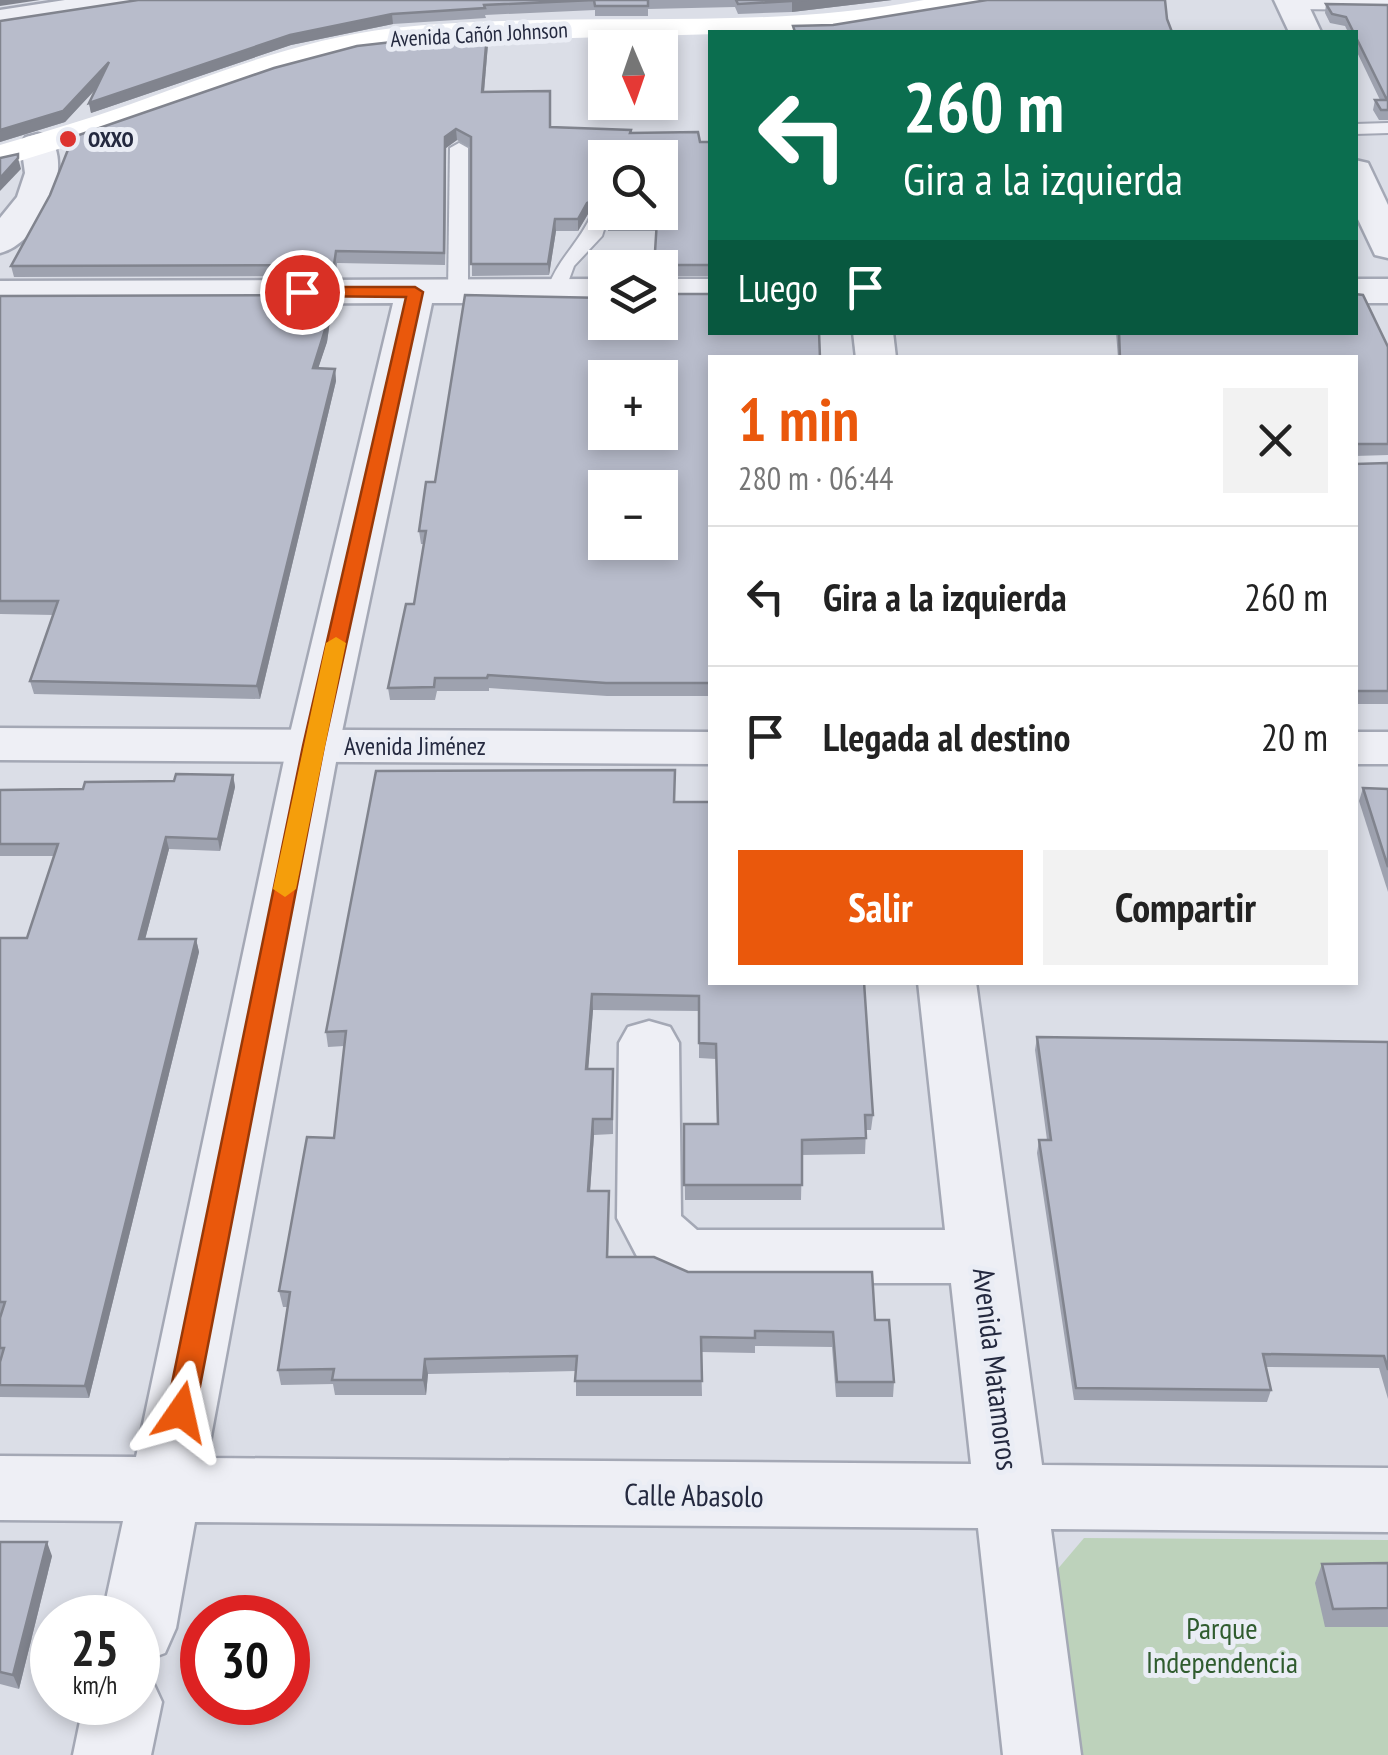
<!DOCTYPE html>
<html lang="es">
<head>
<meta charset="utf-8">
<style>
  :root { --surface:#fff; --page:#f2f2f2; --text:#222; --muted:#767676; --line:#e0e0e0; --accent:#ea580c }
  body { margin:0; font-family:"PT Sans Narrow",sans-serif; background:var(--page); color:var(--text); height:100vh; display:flex; flex-direction:column; font-size:38px; white-space:nowrap }
  * { box-sizing:border-box; margin:0 }
  p { font-size:32px; color:var(--muted) }
  .icon { flex:none; width:55px; height:55px; fill:none; stroke:currentColor; stroke-width:2; stroke-linecap:round; stroke-linejoin:round }
  .map { position:relative; flex:1; overflow:hidden }
  .panel { position:absolute; left:708px; top:355px; width:650px; height:630px; display:flex; flex-direction:column; background:var(--surface); border-radius:0px; box-shadow:0 5px 15px #0003 }
  .panel>* { flex:none }
  .hud { position:absolute; left:708px; top:30px; width:650px; height:305px; border-radius:0px; box-shadow:0 5px 15px #0003; background:#0b6e4f; color:#fff; overflow:hidden }
  .needle { width:65px; rotate:178deg }
  .controls { position:absolute; left:588px; top:30px; display:grid; gap:20px }
  .controls a { display:grid; place-items:center; width:90px; height:90px; border-radius:0px; background:var(--surface); box-shadow:0 5px 15px #0003; font-size:50px }
  .speed { position:absolute; left:30px; top:1595px; display:flex; gap:20px; font-size:50px; font-weight:700; text-align:center }
  .speed>* { display:grid; place-content:center; width:130px; height:130px; border-radius:50%; background:var(--surface); box-shadow:0 5px 15px #0003; line-height:1 }
  .speed small { font-size:25px; font-weight:400 }
  .speed .limit { border:15px solid #d22; background:#fff; color:#111 }
  .pin { position:absolute; display:grid; place-items:center; width:85px; height:85px; color:#fff; margin:-42px; border:5px solid #fff; border-radius:50%; box-shadow:0 2px 10px #0007 }
  .me { position:absolute; width:110px; margin:-55px; rotate:11deg; stroke-linejoin:round; filter:drop-shadow(0 0 8px #0008) }
  .turn { display:flex; align-items:center; gap:35px; height:210px; padding:0 30px; font-size:45px }
  .turn .icon { width:130px; height:130px; stroke-width:2.5 }
  .turn b { display:block; font-size:70px; line-height:85px }
  .then { display:flex; align-items:center; height:95px; padding:0 30px; background:#0003; gap:20px; font-size:38px }
  .round { display:grid; place-items:center; flex:none; width:105px; height:105px; border-radius:0px; background:var(--page) }
  .headline { display:flex; align-items:center; justify-content:space-between; height:170px; padding:0 30px }
  h1 { font-size:60px; font-weight:600; line-height:75px; color:var(--accent) }
  .primary-button { display:flex; gap:20px; margin-top:auto; padding:20px 30px }
  .primary-button a { flex:1; height:115px; border-radius:0px; background:var(--accent); color:#fff; font-size:40px; font-weight:600; line-height:115px; text-align:center }
  .primary-button a+a { background:var(--page); color:var(--text) }
  ul { padding:0; list-style:none }
  li { display:flex; align-items:center; gap:30px; height:140px; padding:0 30px; border-top:2px solid var(--line) }
  li div { flex:1 }
  li b { display:block; font-size:38px }
  li em { font-style:normal }
  .map>svg:first-child { display:block }
  .green { fill:#bdd2bb }
  .lines { fill:none; stroke-linecap:round; stroke-linejoin:round }
  .service-casing { stroke:#a4a8b5; stroke-width:4 }
  .minor-casing { stroke:#a4a8b5; stroke-width:5 }
  .tertiary-casing { stroke:#a4a8b5; stroke-width:5 }
  .service { fill:#eeeff5; fill-rule:evenodd }
  .minor { fill:#eeeff5; fill-rule:evenodd }
  .tertiary { fill:#eeeff5; fill-rule:evenodd }
  .secondary { fill:#fff; fill-rule:evenodd }
  .wall { fill:#9ea2af; fill-rule:evenodd }
  .shaded-wall { fill:#81848e }
  .building { fill:#b8bccb; stroke:#81848e; stroke-width:2.5; fill-rule:evenodd }
  .route { fill:#ea580c; stroke:#983908; stroke-width:2.5 }
  .slow { fill:#f59e0b }
  .poi-dot { fill:#dd3330; stroke:#eaedf5; stroke-width:4 }
  .labels { text-anchor:middle; stroke-width:10; stroke-linejoin:round; paint-order:stroke }
  .far-street-label { font-size:22px; fill:#24293f; stroke:#eaedf5 }
  .far-poi-label { font-size:22px; font-weight:bold; fill:#24293f; stroke:#eaedf5; text-anchor:start }
  .street-label { font-size:25px; fill:#24293f; stroke:#eaedf5 }
  .near-street-label { font-size:30px; fill:#24293f; stroke:#eaedf5 }
  .near-park-label { font-size:30px; fill:#305c2f; stroke:#eaedf5 }
</style>
</head>
<body>
<div class="map">
<svg width="1388" height="1755" viewBox="0 0 1388 1755">
  <rect width="100%" height="100%" fill="#dbdee7"/>
  <path class="green" d="M 1084,1538 L 1388,1540 L 1388,1755 L 1081,1755 L 1056,1571 Z"/>
  <g class="lines">
    <g class="service-casing">
      <g id="service">
        <path d="M 1289,0 L 1388,0 L 1388,10 L 1292,9 L 1284,4 Z"/>
        <path d="M 1388,123 L 1388,133 L 1355,134 L 1355,124 Z"/>
        <path d="M 459,143 L 468,148 L 468,292 L 458,298 L 448,292 L 450,148 Z"/>
        <path d="M 598,214 L 607,220 L 602,236 L 574,266 L 563,296 L 549,296 L 546,292 C 558,258 577,246 591,216 Z"/>
      </g>
    </g>
    <g class="minor-casing">
      <g id="minor">
        <path d="M 38,134 L 50,137 C 75,173 38,244 0,253 L 0,218 L 17,197 L 25,173 L 21,144 L 26,137 Z"/>
        <path d="M 605,279 L 605,303 L 432,303 L 339,746 L 207,1458 L 971,1464 L 951,1283 L 688,1283 L 640,1262 L 617,1218 L 619,1043 L 628,1027 L 649,1021 L 670,1027 L 679,1043 L 681,1216 L 697,1230 L 945,1230 L 918,982 L 976,982 L 1042,1465 L 1388,1468 L 1388,1532 L 1051,1529 L 1081,1755 L 1003,1755 L 978,1528 L 195,1522 L 176,1628 L 165,1653 L 138,1663 L 138,1618 L 102,1618 L 123,1521 L 0,1520 L 0,1456 L 136,1457 L 287,746 L 393,303 L 0,305 L 0,281 Z"/>
        <rect x="660" y="279" width="50" height="24"/>
        <rect x="1355" y="279" width="33" height="24"/>
        <path d="M 853,332 L 893,332 L 896,358 L 856,358 Z"/>
        <path d="M 138,1671 L 150,1676 L 162,1702 L 151,1755 L 73,1755 L 84,1702 L 138,1702 Z"/>
      </g>
    </g>
    <g class="tertiary-casing">
      <g id="tertiary">
        <path d="M 65,0 L 144,0 L 139,7 L 128,9 L 0,28 L 0,10 Z"/>
        <path d="M 1274,0 L 1306,0 L 1321,32 L 1289,32 Z"/>
        <path d="M 1355,160 L 1368,163 L 1388,205 L 1388,258 L 1375,255 L 1355,213 Z"/>
        <path d="M 0,728 L 710,732 L 710,764 L 0,760 Z"/>
        <rect x="1355" y="732" width="33" height="32"/>
      </g>
    </g>
    <use href="#service" class="service"/>
    <use href="#minor" class="minor"/>
    <use href="#tertiary" class="tertiary"/>
    <path class="secondary" d="M 924,0 L 990,0 L 985,7 L 974,9 L 832,31 L 464,41 L 357,53 L 274,75 L 133,126 L 0,167 L 0,145 C 44,132 88,119 131,104 C 217,73 301,39 393,28 C 569,9 750,33 924,0 Z"/>
  </g>
  <g class="wall">
    <path d="M 138,0 L 892,0 L 792,12 L 738,14 L 735,7 L 648,9 L 648,16 L 595,16 L 595,10 L 485,15 L 486,18 L 393,24 L 291,45 L 91,113 L 89,103 L 96,88 L 65,122 L 0,142 L 0,21 Z"/>
    <path d="M 1326,4 L 1388,5 L 1388,120 L 1379,120 L 1373,110 L 1375,100 L 1380,100 L 1355,48 L 1355,32 L 1348,32 L 1345,26 L 1330,23 L 1325,13 Z"/>
    <path d="M 487,34 L 488,44 L 484,92 L 551,127 L 631,133 L 710,142 L 710,276 L 660,276 L 660,268 L 654,268 L 656,231 L 608,231 L 608,217 L 597,210 L 588,214 L 578,231 L 556,231 L 549,275 L 472,276 L 471,148 L 457,140 L 446,148 L 445,265 L 337,263 L 336,276 L 14,277 L 11,266 ZM 605,158 L 660,212 L 605,212 Z"/>
    <path d="M 330,295 L 332,307 L 327,342 L 318,368 L 335,369 L 336,381 L 260,699 L 34,694 L 30,681 L 54,615 L 0,614 L 0,296 Z"/>
    <path d="M 1116,332 L 1355,332 L 1388,347 L 1388,455 L 1355,456 L 1355,464 L 1388,463 L 1388,704 L 1355,704 L 1355,358 L 1118,358 Z"/>
    <path d="M 710,358 L 710,696 L 607,696 L 489,688 L 489,691 L 437,691 L 435,700 L 390,700 L 388,688 L 414,604 L 424,544 L 421,544 L 419,531 L 435,482 Z"/>
    <path d="M 233,775 L 235,787 L 220,851 L 169,849 L 145,939 L 196,939 L 199,952 L 89,1398 L 0,1397 L 0,938 L 27,938 L 54,856 L 0,856 L 0,790 L 83,789 Z"/>
    <path d="M 1363,788 L 1388,789 L 1388,892 L 1359,801 Z"/>
    <path d="M 675,802 L 873,1115 L 871,1130 L 866,1130 L 865,1154 L 802,1155 L 801,1200 L 685,1200 L 684,1124 L 717,1124 L 716,1059 L 699,1058 L 699,1011 L 593,1010 L 588,1069 L 613,1069 L 613,1134 L 594,1135 L 590,1191 L 609,1206 L 608,1257 L 688,1272 L 875,1320 L 894,1382 L 893,1397 L 836,1397 L 832,1347 L 755,1346 L 755,1353 L 701,1352 L 702,1396 L 576,1396 L 576,1371 L 428,1374 L 426,1395 L 335,1395 L 333,1384 L 281,1385 L 278,1370 L 288,1307 L 283,1307 L 279,1291 L 334,1138 L 344,1046 L 328,1047 L 326,1032 Z"/>
    <path d="M 1037,1037 L 1388,1042 L 1388,1399 L 1379,1368 L 1266,1367 L 1271,1390 L 1267,1402 L 1074,1400 L 1037,1153 L 1039,1140 L 1047,1140 L 1035,1050 Z"/>
    <path d="M 0,1542 L 52,1556 L 19,1689 L 0,1684 Z"/>
    <path d="M 1388,1563 L 1388,1627 L 1325,1627 L 1315,1583 L 1322,1564 Z"/>
  </g>
  <g class="shaded-wall">
    <path d="M 0,0 L 40,0 L 0,6 Z"/>
    <path d="M 808,0 L 892,0 L 792,12 L 792,2 Z"/>
    <path d="M 392,14 L 393,24 L 291,45 L 91,113 L 89,103 L 290,35 Z"/>
    <path d="M 487,34 L 488,44 L 483,103 L 482,92 Z"/>
    <path d="M 109,62 L 111,73 L 65,122 L 0,142 L 0,130 Z"/>
    <path d="M 456,129 L 457,140 L 446,148 L 445,265 L 445,137 Z"/>
    <path d="M 18,158 L 21,169 L 0,191 L 0,178 Z"/>
    <path d="M 597,199 L 597,210 L 588,214 L 578,231 L 578,219 L 587,203 Z"/>
    <path d="M 555,219 L 556,231 L 549,275 L 548,264 Z"/>
    <path d="M 330,295 L 332,307 L 327,342 L 314,381 L 313,368 Z"/>
    <path d="M 335,369 L 336,381 L 260,699 L 257,686 Z"/>
    <path d="M 233,775 L 235,787 L 220,851 L 218,839 Z"/>
    <path d="M 166,837 L 169,849 L 142,951 L 139,939 Z"/>
    <path d="M 196,939 L 199,952 L 89,1398 L 85,1386 Z"/>
    <path d="M 592,994 L 593,1010 L 587,1085 L 586,1069 Z"/>
    <path d="M 593,1119 L 594,1135 L 589,1206 L 588,1191 Z"/>
    <path d="M 425,1359 L 428,1374 L 426,1395 L 423,1380 Z"/>
    <path d="M 47,1542 L 52,1556 L 19,1689 L 13,1675 Z"/>
  </g>
  <g class="building">
    <path d="M 138,0 L 648,0 L 648,6 L 595,6 L 594,0 L 484,5 L 485,8 L 392,14 L 290,35 L 89,103 L 109,62 L 63,111 L 0,130 L 0,21 Z"/>
    <path d="M 736,0 L 808,0 L 738,4 Z"/>
    <path d="M 987,0 L 1165,0 L 1167,19 L 1172,32 L 795,32 L 793,26 L 833,25 Z"/>
    <path d="M 1326,4 L 1388,5 L 1388,110 L 1381,110 L 1375,100 L 1387,100 L 1346,17 L 1332,14 Z"/>
    <path d="M 463,34 L 487,34 L 482,92 L 550,91 L 550,127 L 631,130 L 630,133 L 698,132 L 700,142 L 710,142 L 710,265 L 657,265 L 657,268 L 654,268 L 657,220 L 607,220 L 609,212 L 660,212 L 660,158 L 605,158 L 605,204 L 597,199 L 587,203 L 578,219 L 555,219 L 548,264 L 471,264 L 471,137 L 456,129 L 445,137 L 444,253 L 336,251 L 334,265 L 11,266 L 50,195 L 73,137 L 274,68 L 357,46 Z"/>
    <path d="M 18,154 L 18,158 L 0,178 L 0,158 Z"/>
    <path d="M 660,294 L 710,294 L 710,332 L 819,332 L 820,358 L 710,358 L 710,683 L 606,683 L 488,675 L 487,678 L 435,678 L 434,687 L 388,688 L 406,604 L 414,604 L 426,531 L 419,531 L 426,482 L 435,482 L 465,295 L 605,298 L 605,322 L 660,322 ZM 605,378 L 660,378 L 660,432 L 605,432 ZM 605,488 L 660,488 L 660,542 L 605,542 Z"/>
    <path d="M 1355,294 L 1363,295 L 1388,347 L 1388,444 L 1355,444 L 1355,464 L 1388,463 L 1388,691 L 1355,691 L 1355,358 L 1120,358 L 1119,332 L 1355,332 Z"/>
    <path d="M 330,295 L 325,330 L 313,368 L 335,369 L 257,686 L 30,681 L 58,601 L 0,601 L 0,296 Z"/>
    <path d="M 675,770 L 674,802 L 710,802 L 710,982 L 864,982 L 873,1115 L 865,1115 L 866,1138 L 802,1140 L 802,1185 L 684,1185 L 684,1124 L 718,1124 L 716,1044 L 699,1043 L 699,996 L 592,994 L 586,1069 L 613,1069 L 612,1119 L 593,1119 L 588,1191 L 609,1191 L 607,1257 L 654,1257 L 688,1272 L 872,1272 L 875,1320 L 889,1320 L 894,1382 L 837,1382 L 833,1332 L 755,1331 L 755,1338 L 701,1337 L 702,1381 L 575,1381 L 577,1356 L 425,1359 L 423,1380 L 332,1380 L 334,1369 L 278,1370 L 290,1292 L 279,1291 L 307,1137 L 334,1138 L 346,1031 L 326,1032 L 376,771 Z"/>
    <path d="M 176,774 L 233,775 L 218,839 L 166,837 L 139,939 L 196,939 L 85,1386 L 0,1385 L 0,1362 L 4,1348 L 0,1348 L 0,1318 L 5,1302 L 0,1302 L 0,938 L 27,938 L 58,844 L 0,844 L 0,790 L 83,789 L 85,782 L 174,781 Z"/>
    <path d="M 1363,788 L 1388,789 L 1388,867 Z"/>
    <path d="M 1037,1037 L 1388,1042 L 1388,1370 L 1384,1356 L 1263,1354 L 1271,1390 L 1076,1388 L 1039,1140 L 1051,1140 Z"/>
    <path d="M 0,1542 L 47,1542 L 13,1675 L 0,1672 Z"/>
    <path d="M 1388,1563 L 1388,1608 L 1333,1609 L 1322,1564 Z"/>
  </g>
  <path class="route" d="M 302,287 L 415,287 L 423,292 L 324,746 L 195,1412 L 191,1420 L 181,1424 L 171,1420 L 166,1412 L 303,746 L 406,297 L 296,296 L 296,289 Z"/>
  <path class="slow" d="M 336,637 L 346,643 L 296,889 L 285,897 L 273,889 L 326,643 Z"/>
  <circle class="poi-dot" cx="68" cy="139" r="10"/>
  <g class="labels">
    <g class="far-street-label">
      <text transform="translate(479 34) rotate(-3)" y="8">Avenida Cañón Johnson</text>
    </g>
    <g class="far-poi-label">
      <text x="88" y="147">OXXO</text>
    </g>
    <g class="street-label">
      <text x="415" y="755">Avenida Jiménez</text>
    </g>
    <g class="near-street-label">
      <text transform="translate(995 1369) rotate(83)" y="10">Avenida Matamoros</text>
      <text transform="translate(694 1496) rotate(1)" y="10">Calle Abasolo</text>
    </g>
    <g class="near-park-label">
      <text x="1222" y="1639">Parque<tspan x="1222" dy="34">Independencia</tspan></text>
    </g>
  </g>
</svg>
<div class="controls">
<a><svg class="needle" viewBox="-14 -14 28 28"><path d="M0-13l5 13h-10z" fill="#e53935"/><path d="M0 13l5-13h-10z" fill="#767676"/></svg></a>
<a><svg class="icon" aria-label="search" viewBox="0 0 24 24"><circle cx="10" cy="10" r="6"/><path d="M15 15l6 6"/></svg></a>
<a><svg class="icon" aria-label="layers" viewBox="0 0 24 24"><path d="M12 4l9 5-9 5-9-5zM3 14l9 5 9-5"/></svg></a>
<a>+</a>
<a>−</a>
</div>
<div class="speed"><div>25<small>km/h</small></div><div class="limit">30</div></div>
<div class="pin" style="left:302px;top:292px;background:#d93025"><svg class="icon" aria-label="arrive" viewBox="0 0 24 24"><path d="M6 21V4h12l-3 4 3 4H6"/></svg></div>
<svg class="me" style="left:181px;top:1412px" viewBox="-20 -20 40 40"><path d="M0-17L14 15 0 8-14 15z" fill="#ea580c" stroke="#fff" stroke-width="4"/></svg>
<div class="hud">
<div class="turn"><svg class="icon" aria-label="left" viewBox="0 0 24 24"><path d="M17 20v-9H6M10 6l-5 5 5 5"/></svg><div><b>260 m</b>Gira a la izquierda</div></div>
<div class="then">Luego<svg class="icon" aria-label="arrive" viewBox="0 0 24 24"><path d="M6 21V4h12l-3 4 3 4H6"/></svg></div>
</div>
<section class="panel">
<div class="headline"><div><h1>1 min</h1><p>280 m · 06:44</p></div><a class="round"><svg class="icon" aria-label="close" viewBox="0 0 24 24"><path d="M6 6l12 12M18 6L6 18"/></svg></a></div>
<ul>
<li><svg class="icon" aria-label="left" viewBox="0 0 24 24"><path d="M17 20v-9H6M10 6l-5 5 5 5"/></svg><div><b>Gira a la izquierda</b></div><em>260 m</em></li>
<li><svg class="icon" aria-label="arrive" viewBox="0 0 24 24"><path d="M6 21V4h12l-3 4 3 4H6"/></svg><div><b>Llegada al destino</b></div><em>20 m</em></li>
</ul>
<div class="primary-button"><a>Salir</a><a>Compartir</a></div>
</section>
</div>
</body>
</html>
